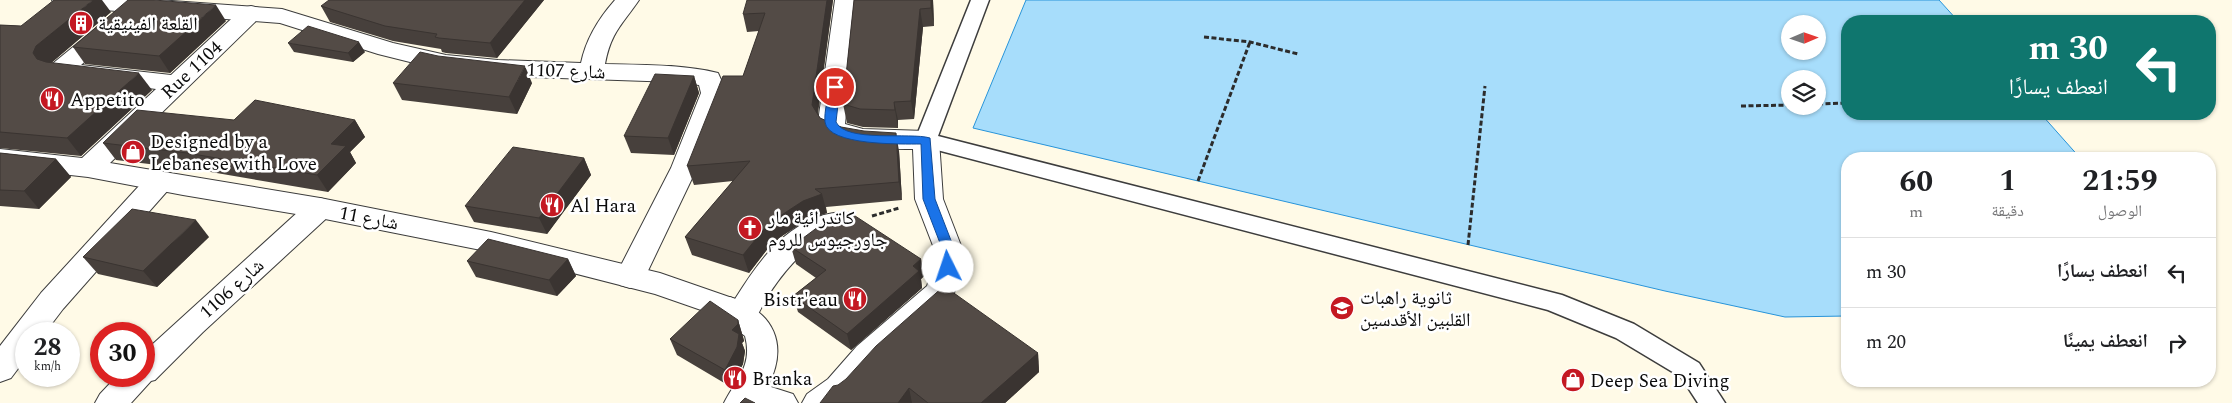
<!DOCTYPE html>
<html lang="ar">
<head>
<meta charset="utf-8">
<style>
  :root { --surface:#fff; --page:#f6f6f6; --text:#202124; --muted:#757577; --line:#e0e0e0 }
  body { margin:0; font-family:Spectral,"Noto Naskh Arabic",serif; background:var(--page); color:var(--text); direction:rtl; height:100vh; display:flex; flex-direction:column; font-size:19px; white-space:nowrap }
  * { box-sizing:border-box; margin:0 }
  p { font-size:16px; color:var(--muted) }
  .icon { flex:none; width:28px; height:28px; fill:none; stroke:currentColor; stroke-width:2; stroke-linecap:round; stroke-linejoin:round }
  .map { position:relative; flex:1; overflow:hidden; direction:ltr }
  .sheet { position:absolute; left:1841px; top:152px; width:375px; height:235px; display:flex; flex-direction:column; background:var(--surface); border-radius:20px; box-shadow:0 1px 4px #0004; direction:rtl }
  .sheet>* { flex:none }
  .guide { position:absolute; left:1841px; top:15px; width:375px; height:105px; border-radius:20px; box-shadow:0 1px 4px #0004; direction:rtl; background:#0f766e; color:#fff; overflow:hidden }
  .needle { width:32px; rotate:88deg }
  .controls { position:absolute; left:1781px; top:15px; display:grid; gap:10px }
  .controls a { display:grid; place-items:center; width:45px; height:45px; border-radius:50%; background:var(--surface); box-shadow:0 1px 4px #0004; font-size:25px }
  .speed { position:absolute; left:15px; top:322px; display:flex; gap:10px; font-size:25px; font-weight:700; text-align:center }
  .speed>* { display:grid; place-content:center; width:65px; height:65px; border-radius:50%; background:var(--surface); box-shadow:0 1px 4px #0004; line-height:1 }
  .speed small { font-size:12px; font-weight:400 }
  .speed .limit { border:8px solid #d22; background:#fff; color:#111 }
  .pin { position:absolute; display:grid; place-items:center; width:42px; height:42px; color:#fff; margin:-21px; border:2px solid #fff; border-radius:50%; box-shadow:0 1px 5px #0007 }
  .me { position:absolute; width:55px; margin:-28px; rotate:356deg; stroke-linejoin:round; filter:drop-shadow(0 0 4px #0008) }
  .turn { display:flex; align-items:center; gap:18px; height:105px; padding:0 25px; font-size:22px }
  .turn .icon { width:65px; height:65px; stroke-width:2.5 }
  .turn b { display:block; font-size:35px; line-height:42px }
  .eta { display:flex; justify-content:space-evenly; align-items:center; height:85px; text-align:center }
  .eta b { font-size:30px; font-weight:700; line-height:35px }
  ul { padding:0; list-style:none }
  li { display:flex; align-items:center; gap:15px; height:70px; padding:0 25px; border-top:1px solid var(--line) }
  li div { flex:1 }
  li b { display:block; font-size:19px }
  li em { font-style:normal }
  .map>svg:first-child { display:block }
  .water { fill:#a7ddfb; stroke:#2894d9; fill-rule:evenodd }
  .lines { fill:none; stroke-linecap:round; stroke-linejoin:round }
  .service-casing { stroke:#3d3d3d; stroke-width:3 }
  .pedestrian-casing { stroke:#3d3d3d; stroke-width:2 }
  .minor-casing { stroke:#3d3d3d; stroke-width:2 }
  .path { stroke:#2c2c2c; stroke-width:3; stroke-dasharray:5 2.5; stroke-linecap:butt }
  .service { fill:#fff; fill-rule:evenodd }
  .pedestrian { fill:#fff; fill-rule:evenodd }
  .minor { fill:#fff; fill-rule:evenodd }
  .wall { fill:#47403c }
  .shaded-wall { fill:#3a3431 }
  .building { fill:#534b46; stroke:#3a3431 }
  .route { fill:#1a73e8; stroke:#114b97 }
  .labels { text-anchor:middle; stroke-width:5; stroke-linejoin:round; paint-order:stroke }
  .poi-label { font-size:19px; fill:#0a0a0a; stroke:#fff; text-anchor:start }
  .street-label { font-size:19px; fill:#0a0a0a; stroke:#fff }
</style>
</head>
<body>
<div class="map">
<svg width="2232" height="403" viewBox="0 0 2232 403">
  <rect width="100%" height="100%" fill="#fffae7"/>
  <path class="water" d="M 1026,0 L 1939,0 L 1958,21 L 1848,21 L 1848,114 L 2041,114 L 2081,159 L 1848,159 L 1847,316 L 1785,317 L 1665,291 L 973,128 ZM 1790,24 L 1818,24 L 1818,51 L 1790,51 ZM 1790,79 L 1818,79 L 1818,106 L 1790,106 Z"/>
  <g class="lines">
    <g class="service-casing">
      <path id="service" d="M 971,0 L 989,0 L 938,136 L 1562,295 L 1634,324 L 1699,363 L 1725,403 L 1698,403 L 1681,377 L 1616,338 L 1548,310 L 918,145 L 915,140 Z"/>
    </g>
    <g class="pedestrian-casing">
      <path id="pedestrian" d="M 251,6 L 259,8 L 263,13 L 259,18 L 110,163 L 320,198 L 491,232 L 660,273 L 735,299 C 757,264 782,227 824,215 C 834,213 840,211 850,214 L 854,221 L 850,228 C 811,240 791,261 769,294 C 763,303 758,317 751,324 C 745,329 736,326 729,324 L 727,319 L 655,294 L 491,252 L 320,218 L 183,195 L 88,177 L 0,167 L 0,149 L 82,158 L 156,89 L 51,75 L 48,70 L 51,65 L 100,25 L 108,23 L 116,25 L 120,30 L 81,65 L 171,75 L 243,8 Z"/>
    </g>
    <g class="minor-casing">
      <g id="minor">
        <path d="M 52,0 L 158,0 L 282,9 L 393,43 L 446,55 L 498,60 L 581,63 C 586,39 599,18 615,0 L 639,0 C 622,25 611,32 605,64 C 642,65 681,64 718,73 L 727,93 L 697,168 L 645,277 L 640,285 L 630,288 L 620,285 L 615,277 L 671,168 L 701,93 L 699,85 L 676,82 L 498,76 L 446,71 L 378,54 L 280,23 L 63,7 L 55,5 Z"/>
        <path d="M 835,0 L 857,0 L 845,124 L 863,129 L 926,131 L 935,134 L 939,140 L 943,199 L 965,256 L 954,293 L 949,301 L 879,364 L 850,397 L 842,403 L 802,403 L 807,394 L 828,379 L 857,346 L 927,286 L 937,256 L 915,199 L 913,149 C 885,149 850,150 825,135 L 818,122 Z"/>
        <path d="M 159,173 L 169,175 L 173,182 L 169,189 L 63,309 L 44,334 L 26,334 L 26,358 L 11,378 L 0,382 L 0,346 L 41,293 L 149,175 Z"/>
        <path d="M 320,198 L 330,201 L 334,208 L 330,215 L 203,332 L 155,380 L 151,381 L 131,403 L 95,403 L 100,394 L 117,376 L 144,376 L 144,352 L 310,201 Z"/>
        <path d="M 730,297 C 774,312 789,344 768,386 L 793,394 L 798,403 L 724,403 C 736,379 753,366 745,336 L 719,317 L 715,309 L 719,301 Z"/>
      </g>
    </g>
    <g class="path">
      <path d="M 1204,37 L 1250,42 L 1298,54"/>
      <path d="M 1818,104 L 1848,103"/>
      <path d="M 1741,106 L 1790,105"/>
      <path d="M 1198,181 L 1250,42"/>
      <path d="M 872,216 L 899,208"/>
      <path d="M 1468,245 L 1485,86"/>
    </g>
    <use href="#service" class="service"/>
    <use href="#pedestrian" class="pedestrian"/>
    <use href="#minor" class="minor"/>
  </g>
  <g class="wall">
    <path d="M 544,0 L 497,58 L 446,53 L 442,52 L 441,49 L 393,41 L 330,22 L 321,6 Z"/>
    <path d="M 833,0 L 818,114 L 820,118 L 899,151 L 902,200 L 826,207 L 827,213 L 808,219 L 782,236 L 769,247 L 749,273 L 692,255 L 685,237 L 733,181 L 694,185 L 687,166 L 743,76 L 759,31 L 747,32 L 743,14 Z"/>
    <path d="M 854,0 L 933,0 L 934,26 L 923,27 L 914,119 L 898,120 L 898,128 L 863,127 L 847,123 L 843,104 Z"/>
    <path d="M 111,12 L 51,63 L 152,90 L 81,156 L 0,148 L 0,25 L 21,26 Z"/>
    <path d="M 226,21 L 170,73 L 85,64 L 73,47 Z"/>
    <path d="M 288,43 L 365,52 L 353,62 L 294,52 Z"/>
    <path d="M 694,76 L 699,93 L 674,155 L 631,153 L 624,136 Z"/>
    <path d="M 393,83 L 532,83 L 517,114 L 402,100 Z"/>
    <path d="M 234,120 L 355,120 L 365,137 L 350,152 L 356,163 L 328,192 L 199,170 L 116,160 L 103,143 Z"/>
    <path d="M 0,153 L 56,159 L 71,177 L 39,209 L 0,206 Z"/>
    <path d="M 584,158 L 591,175 L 547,234 L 474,222 L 465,206 Z"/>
    <path d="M 209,237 L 157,287 L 98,274 L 83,257 Z"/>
    <path d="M 791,247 L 921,259 L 924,276 L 921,279 L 922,288 L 851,350 L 798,312 L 793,296 L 816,278 L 796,264 Z"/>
    <path d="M 568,259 L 576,276 L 557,296 L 476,277 L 467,261 Z"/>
    <path d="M 738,320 L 743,337 L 744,341 L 742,343 L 745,351 L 743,364 L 731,387 L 677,355 L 670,339 Z"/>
    <path d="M 1038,353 L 1039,372 L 1005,403 L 820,403 Z"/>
  </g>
  <g class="shaded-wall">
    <path d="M 93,0 L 102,0 L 111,12 L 50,64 L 50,77 L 33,53 L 36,46 Z"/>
    <path d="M 525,0 L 544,0 L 497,58 L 490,43 Z"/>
    <path d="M 827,0 L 833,0 L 816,123 L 812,105 Z"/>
    <path d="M 931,0 L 933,0 L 934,26 L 931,8 Z"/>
    <path d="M 216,5 L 226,21 L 170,73 L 159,56 Z"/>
    <path d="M 920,9 L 923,27 L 914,119 L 911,101 Z"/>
    <path d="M 359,42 L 365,52 L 353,62 L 348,53 Z"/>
    <path d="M 525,66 L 532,83 L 517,114 L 509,97 Z"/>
    <path d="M 139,73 L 152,90 L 81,156 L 67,138 Z"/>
    <path d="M 694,76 L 699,93 L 674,155 L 668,138 Z"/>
    <path d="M 894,102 L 898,120 L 898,128 L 895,110 Z"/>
    <path d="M 355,120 L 365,137 L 350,152 L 356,163 L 328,192 L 317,175 L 331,144 Z"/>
    <path d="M 896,133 L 899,151 L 902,200 L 899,182 Z"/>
    <path d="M 584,158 L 591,175 L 547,234 L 539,218 Z"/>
    <path d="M 56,159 L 71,177 L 39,209 L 24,191 Z"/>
    <path d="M 822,194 L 827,213 L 808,219 L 782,236 L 769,247 L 749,273 L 743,255 L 764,229 L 777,218 L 803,201 Z"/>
    <path d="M 196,220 L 209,237 L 157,287 L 143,271 Z"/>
    <path d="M 568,259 L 576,276 L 557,296 L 549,280 Z"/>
    <path d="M 921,259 L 924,276 L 921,279 L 922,288 L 851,350 L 847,334 L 913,266 Z"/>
    <path d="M 738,320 L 743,337 L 744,341 L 742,343 L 745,351 L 743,364 L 731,387 L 725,370 L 732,330 Z"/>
    <path d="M 1038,353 L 1039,372 L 1005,403 L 981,403 Z"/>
    <path d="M 909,388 L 912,403 L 898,403 Z"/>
  </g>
  <g class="building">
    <path d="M 54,0 L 93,0 L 36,46 L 33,53 L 37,59 L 46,62 L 139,73 L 67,138 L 0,132 L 0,25 L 21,26 Z"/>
    <path d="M 128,0 L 154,0 L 216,5 L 159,56 L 73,47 Z"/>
    <path d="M 329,0 L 525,0 L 490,43 L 439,38 L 435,37 L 437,34 L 385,26 L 321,6 Z"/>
    <path d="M 747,0 L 827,0 L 812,105 L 820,118 L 841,127 L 864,131 L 896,133 L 899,182 L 815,189 L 822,194 L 803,201 L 777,218 L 764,229 L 743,255 L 685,237 L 750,161 L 687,166 L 723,76 L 743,76 L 765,13 L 743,14 Z"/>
    <path d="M 854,0 L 931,0 L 931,8 L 920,9 L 911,101 L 894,102 L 895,110 L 860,109 L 843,104 Z"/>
    <path d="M 308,26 L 359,42 L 348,53 L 288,43 Z"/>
    <path d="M 420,52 L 438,56 L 525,66 L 509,97 L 393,83 Z"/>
    <path d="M 655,74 L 694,76 L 668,138 L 624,136 Z"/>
    <path d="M 255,100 L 355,120 L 331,144 L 346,146 L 317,175 L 187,153 L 103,143 L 137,110 L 234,120 Z"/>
    <path d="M 513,147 L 584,158 L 539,218 L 465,206 Z"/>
    <path d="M 0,153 L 56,159 L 24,191 L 0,190 Z"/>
    <path d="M 132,209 L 196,220 L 143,271 L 83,257 Z"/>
    <path d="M 849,212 L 921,259 L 913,266 L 919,271 L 847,334 L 793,296 L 826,270 L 791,247 L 822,224 Z"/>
    <path d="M 488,239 L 568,259 L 549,280 L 467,261 Z"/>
    <path d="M 944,286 L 1038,353 L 981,403 L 928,403 L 909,388 L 898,403 L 820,403 L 833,386 L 838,385 L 846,379 L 876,346 Z"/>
    <path d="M 710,301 L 738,320 L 738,324 L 732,330 L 739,334 L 737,347 L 725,370 L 670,339 Z"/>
    <path d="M 745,398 L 755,403 L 740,403 Z"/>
  </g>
  <path class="route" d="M 835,84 L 840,87 L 836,122 C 846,143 910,132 930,138 L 935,199 L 957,256 L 952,270 L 944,270 L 942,267 L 945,256 L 923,199 L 921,144 C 902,144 828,146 825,122 C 824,111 828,98 830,87 Z"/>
  <defs>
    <g id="building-disc" transform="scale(1.25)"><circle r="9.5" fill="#c41822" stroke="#fff"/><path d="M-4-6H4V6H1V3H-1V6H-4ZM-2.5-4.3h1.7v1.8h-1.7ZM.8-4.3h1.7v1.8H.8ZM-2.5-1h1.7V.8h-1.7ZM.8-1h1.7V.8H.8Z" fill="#fff"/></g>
    <g id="restaurant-disc" transform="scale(1.25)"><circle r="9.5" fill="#c41822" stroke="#fff"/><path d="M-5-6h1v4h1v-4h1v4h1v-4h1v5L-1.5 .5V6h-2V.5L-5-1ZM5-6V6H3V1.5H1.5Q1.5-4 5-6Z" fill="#fff"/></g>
    <g id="shop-disc" transform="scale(1.25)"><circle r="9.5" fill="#c41822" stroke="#fff"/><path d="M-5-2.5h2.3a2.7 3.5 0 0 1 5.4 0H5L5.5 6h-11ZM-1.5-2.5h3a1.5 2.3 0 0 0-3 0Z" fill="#fff"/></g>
    <g id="church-disc" transform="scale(1.25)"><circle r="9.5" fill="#c41822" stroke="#fff"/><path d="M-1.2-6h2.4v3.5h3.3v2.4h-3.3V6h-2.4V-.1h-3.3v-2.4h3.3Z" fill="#fff"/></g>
    <g id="school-disc" transform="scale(1.25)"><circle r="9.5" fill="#c41822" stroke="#fff"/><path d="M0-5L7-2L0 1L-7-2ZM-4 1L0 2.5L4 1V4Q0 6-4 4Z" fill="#fff"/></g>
  </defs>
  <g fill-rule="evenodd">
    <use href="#building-disc" x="81" y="23"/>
    <use href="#restaurant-disc" x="52" y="99"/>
    <use href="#shop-disc" x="133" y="152"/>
    <use href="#restaurant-disc" x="552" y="205"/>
    <use href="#church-disc" x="750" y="228"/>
    <use href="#restaurant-disc" x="855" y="299"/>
    <use href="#school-disc" x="1342" y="308"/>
    <use href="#restaurant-disc" x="735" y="378"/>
    <use href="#shop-disc" x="1573" y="380"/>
  </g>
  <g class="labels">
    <g class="poi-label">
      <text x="98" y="30">القلعة الفينيقية</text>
      <text x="70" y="106">Appetito</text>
      <text x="150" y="148">Designed by a<tspan x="150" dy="22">Lebanese with Love</tspan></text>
      <text x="570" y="212">Al Hara</text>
      <text x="768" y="224">كاتدرائية مار<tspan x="768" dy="22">جاورجيوس للروم</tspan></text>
      <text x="1360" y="304">ثانوية راهبات<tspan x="1360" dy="22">القلبين الأقدسين</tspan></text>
      <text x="838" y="306" text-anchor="end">Bistr'eau</text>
      <text x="752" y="385">Branka</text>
      <text x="1590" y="387">Deep Sea Diving</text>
    </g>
    <g class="street-label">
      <text transform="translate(191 69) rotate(-43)" y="7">Rue 1104</text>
      <text transform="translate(566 70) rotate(2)" y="7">شارع 1107</text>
      <text transform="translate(369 217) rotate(11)" y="7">شارع 11</text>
      <text transform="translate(231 288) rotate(-42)" y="7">شارع 1106</text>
    </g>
  </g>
</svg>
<div class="controls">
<a><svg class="needle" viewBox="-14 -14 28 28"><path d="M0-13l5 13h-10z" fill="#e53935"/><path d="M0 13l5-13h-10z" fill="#757577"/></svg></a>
<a><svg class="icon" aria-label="layers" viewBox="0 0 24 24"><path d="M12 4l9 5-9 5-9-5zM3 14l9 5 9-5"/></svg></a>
</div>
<div class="speed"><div>28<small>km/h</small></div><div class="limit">30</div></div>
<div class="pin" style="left:835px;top:87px;background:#d93025"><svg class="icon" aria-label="arrive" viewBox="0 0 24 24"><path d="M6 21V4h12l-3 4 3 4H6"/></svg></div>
<svg class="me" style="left:948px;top:267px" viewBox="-20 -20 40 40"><circle r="19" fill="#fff"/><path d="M0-13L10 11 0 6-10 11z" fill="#1a73e8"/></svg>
<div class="guide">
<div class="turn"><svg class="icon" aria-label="left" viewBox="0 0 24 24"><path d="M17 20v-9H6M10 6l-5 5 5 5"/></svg><div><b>30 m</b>انعطف يسارًا</div></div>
</div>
<section class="sheet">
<div class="eta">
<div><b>21:59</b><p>الوصول</p></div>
<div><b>1</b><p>دقيقة</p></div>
<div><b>60</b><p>m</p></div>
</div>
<ul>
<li><svg class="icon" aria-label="left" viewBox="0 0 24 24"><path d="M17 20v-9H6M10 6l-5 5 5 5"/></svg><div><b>انعطف يسارًا</b></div><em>30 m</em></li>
<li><svg class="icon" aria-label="right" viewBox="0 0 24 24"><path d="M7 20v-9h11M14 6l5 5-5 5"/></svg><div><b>انعطف يمينًا</b></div><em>20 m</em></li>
</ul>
</section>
</div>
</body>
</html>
